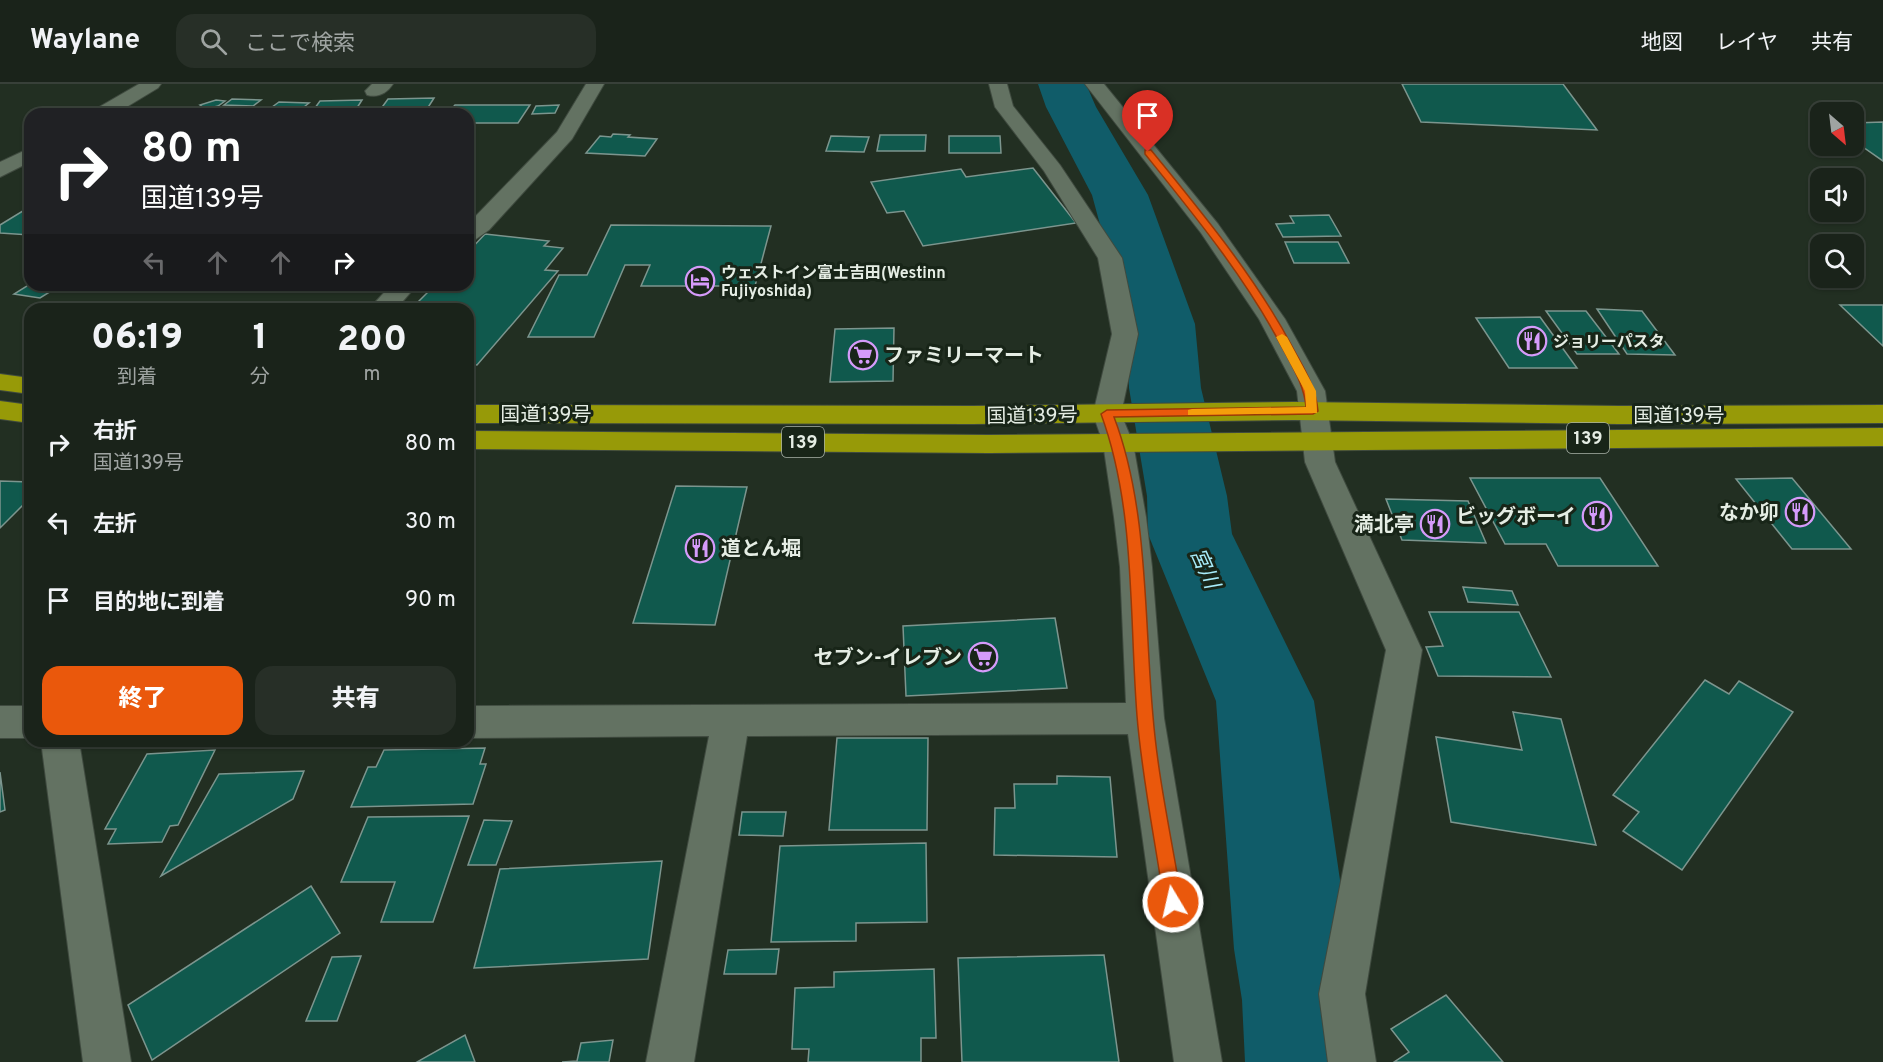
<!DOCTYPE html>
<html lang="ja">
<head>
<meta charset="utf-8">
<style>
  :root { --surface:#1a231a; --page:#272f27; --text:#f1f3f6; --muted:#9fa4a2; --line:#384039; --accent:#ea580c }
  body { margin:0; font-family:Overpass,"Noto Sans JP",sans-serif; background:var(--page); color:var(--text); height:100vh; display:flex; flex-direction:column; font-size:22px; white-space:nowrap }
  * { box-sizing:border-box; margin:0 }
  p { font-size:20px; color:var(--muted) }
  .icon { flex:none; width:33px; height:33px; fill:none; stroke:currentColor; stroke-width:2; stroke-linecap:round; stroke-linejoin:round }
  .map { position:relative; flex:1; overflow:hidden }
  .sheet { position:absolute; left:24px; top:219px; width:450px; height:444px; display:flex; flex-direction:column; background:var(--surface); border-radius:18px; box-shadow:0 2px 4px #0004,0 0 0 2px var(--line) }
  .sheet>* { flex:none }
  .guide { position:absolute; left:24px; top:24px; width:450px; height:183px; border-radius:18px; box-shadow:0 2px 4px #0004,0 0 0 2px var(--line); background:#202124; color:#fff; overflow:hidden }
  .needle { width:39px; rotate:152deg }
  .fabs { position:absolute; left:1810px; top:18px; display:grid; gap:12px }
  .fabs a { display:grid; place-items:center; width:54px; height:54px; border-radius:12px; background:var(--surface); box-shadow:0 2px 4px #0004,0 0 0 2px var(--line); font-size:30px }
  .pin { position:absolute; display:grid; place-items:center; width:51px; height:51px; color:#fff; margin:-62px -26px; border-radius:50% 50% 50% 0; rotate:-45deg; box-shadow:0 0 6px #0007 }
  .pin .icon { rotate:45deg }
  .me { position:absolute; width:66px; margin:-33px; rotate:351deg; stroke-linejoin:round; filter:drop-shadow(0 0 4px #0008) }
  .turn { display:flex; align-items:center; gap:21px; height:126px; padding:0 18px; font-size:27px }
  .turn .icon { width:78px; height:78px; stroke-width:2.5 }
  .turn b { display:block; font-size:42px; line-height:51px }
  .lanes { display:flex; align-items:center; height:57px; padding:0 18px; background:#0003; justify-content:center; gap:30px; direction:ltr }
  .lanes .off { opacity:.35 }
  .eta { display:flex; justify-content:space-evenly; align-items:center; height:102px; text-align:center }
  .eta b { font-size:36px; font-weight:800; line-height:42px }
  .action { display:flex; gap:12px; margin-top:auto; padding:12px 18px }
  .action a { flex:1; height:69px; border-radius:18px; background:var(--accent); color:#fff; font-size:24px; font-weight:800; line-height:69px; text-align:center }
  .action a+a { background:var(--page); color:var(--text) }
  ul { padding:0; list-style:none }
  li { display:flex; align-items:center; gap:18px; height:78px; padding:0 18px }
  li div { flex:1 }
  li b { display:block; font-size:22px }
  li em { font-style:normal }
  header { display:flex; align-items:center; gap:36px; box-sizing:border-box; height:84px; padding:0 30px; background:var(--surface); border-bottom:2px solid var(--line) }
  header strong { font-size:28px }
  nav { display:flex; gap:33px; margin-inline-start:auto; font-size:21px }
  .search { width:420px; height:54px; background:var(--page); display:flex; align-items:center; gap:15px; box-sizing:border-box; padding:0 21px; border-radius:18px; color:var(--muted); font-size:22px }
  .map>svg:first-child { display:block }
  .lines { fill:none; stroke-linecap:round; stroke-linejoin:round }
  .river { fill:#105c69; fill-rule:evenodd }
  .building { fill:#10594d; stroke:#7c958e; stroke-width:1.5 }
  .minor-casing { stroke:#3f4a3f; stroke-width:2 }
  .highway-casing { stroke:#3f4a3f; stroke-width:2 }
  .minor { fill:#637262; fill-rule:evenodd }
  .highway { fill:#979a08; fill-rule:evenodd }
  .route { fill:#ea580c; stroke:#983908; stroke-width:1.5 }
  .slow { fill:#f59e0b }
  .labels { text-anchor:middle; stroke-width:6; stroke-linejoin:round; paint-order:stroke }
  .far-poi-label { font-size:16px; font-weight:bold; fill:#e5ede4; stroke:#182518; text-anchor:start }
  .shield { fill:#182518; stroke:#a8b1a7; stroke-width:1.5 }
  .shield-label { font-size:18px; font-weight:bold; fill:#e5ede4 }
  .poi-label { font-size:20px; font-weight:bold; fill:#e5ede4; stroke:#182518; text-anchor:end }
  .street-label { font-size:20px; fill:#e5ede4; stroke:#182518 }
  .water-label { font-size:21px; font-style:italic; fill:#a8edfb; stroke:#182518 }
</style>
</head>
<body>
<header>
<strong>Waylane</strong>
<div class="search"><svg class="icon" aria-label="search" viewBox="0 0 24 24"><circle cx="10" cy="10" r="6"/><path d="M15 15l6 6"/></svg>ここで検索</div>
<nav><a>地図</a><a>レイヤ</a><a>共有</a></nav>
</header>
<div class="map">
<svg width="1883" height="978" viewBox="0 0 1883 978">
  <rect width="100%" height="100%" fill="#222f22"/>
  <g class="lines">
    <path class="river" d="M 1038,0 L 1086,0 L 1096,23 L 1148,111 L 1195,240 L 1201,304 L 1227,412 L 1232,450 L 1314,617 L 1350,865 L 1362,916 L 1371,978 L 1245,978 L 1242,916 L 1234,865 L 1216,617 L 1148,450 L 1147,412 L 1129,304 L 1127,240 L 1092,111 L 1046,23 Z"/>
  </g>
  <g class="building">
    <path d="M 1402,0 L 1563,0 L 1597,46 L 1421,38 Z"/>
    <path d="M 434,14 L 427,25 L 380,26 L 388,15 Z"/>
    <path d="M 232,15 L 261,16 L 253,22 L 224,21 Z"/>
    <path d="M 216,16 L 225,17 L 218,22 L 206,25 L 200,21 Z"/>
    <path d="M 362,16 L 355,27 L 312,28 L 320,17 Z"/>
    <path d="M 279,18 L 309,19 L 295,30 L 283,30 L 287,27 L 268,26 Z"/>
    <path d="M 455,21 L 530,21 L 518,39 L 468,39 L 468,30 L 447,30 Z"/>
    <path d="M 559,21 L 555,29 L 532,30 L 536,22 Z"/>
    <path d="M 1883,38 L 1883,77 L 1863,63 L 1854,46 L 1854,39 Z"/>
    <path d="M 613,50 L 630,51 L 628,53 L 657,55 L 645,72 L 586,69 L 600,52 L 611,53 Z"/>
    <path d="M 880,51 L 926,51 L 925,67 L 877,67 Z"/>
    <path d="M 831,52 L 869,53 L 864,68 L 826,67 Z"/>
    <path d="M 949,52 L 1000,52 L 1001,69 L 949,69 Z"/>
    <path d="M 1033,84 L 1076,139 L 923,162 L 904,127 L 887,129 L 871,98 L 961,85 L 966,93 Z"/>
    <path d="M 26,125 L 30,125 L 30,151 L 0,149 L 0,141 Z"/>
    <path d="M 1329,131 L 1341,152 L 1283,153 L 1276,140 L 1294,139 L 1290,132 Z"/>
    <path d="M 611,141 L 771,142 L 755,202 L 641,202 L 650,181 L 625,181 L 594,253 L 528,253 L 559,191 L 587,191 Z"/>
    <path d="M 485,150 L 549,157 L 544,162 L 563,164 L 545,186 L 558,187 L 477,281 L 468,280 L 468,225 L 411,225 L 435,201 L 468,201 L 468,168 Z"/>
    <path d="M 1285,158 L 1338,158 L 1349,179 L 1294,179 Z"/>
    <path d="M 30,200 L 30,201 L 61,201 L 40,214 L 14,210 Z"/>
    <path d="M 1840,221 L 1883,221 L 1883,262 Z"/>
    <path d="M 1597,225 L 1642,227 L 1675,271 L 1627,270 Z"/>
    <path d="M 1546,227 L 1586,227 L 1619,270 L 1577,270 Z"/>
    <path d="M 1540,233 L 1577,284 L 1509,284 L 1476,234 Z"/>
    <path d="M 894,244 L 893,297 L 830,298 L 835,245 Z"/>
    <path d="M 1470,394 L 1600,394 L 1658,482 L 1558,482 L 1546,460 L 1505,460 Z"/>
    <path d="M 1792,394 L 1851,465 L 1792,465 L 1736,395 Z"/>
    <path d="M 0,397 L 30,398 L 30,414 L 0,444 Z"/>
    <path d="M 676,402 L 747,403 L 715,541 L 633,539 Z"/>
    <path d="M 1386,415 L 1468,417 L 1486,459 L 1402,456 Z"/>
    <path d="M 1463,503 L 1512,507 L 1518,521 L 1468,518 Z"/>
    <path d="M 1429,528 L 1519,528 L 1551,593 L 1438,592 L 1426,563 L 1443,562 Z"/>
    <path d="M 1055,534 L 1067,604 L 906,612 L 903,542 Z"/>
    <path d="M 1705,596 L 1729,610 L 1739,597 L 1793,628 L 1682,786 L 1623,747 L 1639,728 L 1613,711 Z"/>
    <path d="M 1513,628 L 1561,635 L 1596,761 L 1451,738 L 1436,653 L 1522,666 Z"/>
    <path d="M 837,654 L 928,654 L 927,746 L 829,746 Z"/>
    <path d="M 485,664 L 480,680 L 486,680 L 473,720 L 351,723 L 368,683 L 376,683 L 384,666 Z"/>
    <path d="M 215,666 L 178,741 L 170,742 L 162,758 L 108,760 L 116,745 L 105,745 L 147,670 Z"/>
    <path d="M 304,687 L 293,715 L 161,792 L 219,690 Z"/>
    <path d="M 0,688 L 5,726 L 0,728 Z"/>
    <path d="M 1057,692 L 1110,693 L 1117,773 L 994,771 L 995,724 L 1015,724 L 1014,700 L 1057,700 Z"/>
    <path d="M 742,728 L 786,728 L 783,752 L 739,751 Z"/>
    <path d="M 469,732 L 433,838 L 381,838 L 395,798 L 341,798 L 368,733 Z"/>
    <path d="M 484,736 L 512,737 L 496,781 L 468,781 Z"/>
    <path d="M 926,759 L 927,838 L 856,839 L 856,857 L 771,858 L 780,762 Z"/>
    <path d="M 662,777 L 648,875 L 474,884 L 500,785 Z"/>
    <path d="M 311,802 L 340,849 L 152,976 L 128,921 Z"/>
    <path d="M 779,865 L 776,890 L 724,890 L 728,866 Z"/>
    <path d="M 1104,871 L 1119,978 L 962,978 L 958,874 Z"/>
    <path d="M 361,872 L 337,937 L 306,937 L 332,873 Z"/>
    <path d="M 934,885 L 936,954 L 921,954 L 921,978 L 808,978 L 809,965 L 792,965 L 795,904 L 834,903 L 834,888 Z"/>
    <path d="M 1446,911 L 1503,978 L 1394,978 L 1409,968 L 1391,945 Z"/>
    <path d="M 465,951 L 475,978 L 417,978 Z"/>
    <path d="M 613,956 L 609,978 L 562,978 L 577,977 L 581,959 Z"/>
  </g>
  <g class="lines">
    <g class="minor-casing">
      <g id="minor">
        <path d="M 139,0 L 161,0 L 158,4 L 115,30 L 91,30 L 94,26 Z"/>
        <path d="M 372,0 L 393,0 C 387,9 378,14 367,11 L 365,7 Z"/>
        <path d="M 586,0 L 604,0 L 572,55 L 489,146 L 476,155 L 468,157 L 468,140 L 557,48 Z"/>
        <path d="M 989,0 L 1007,0 L 1013,22 L 1060,81 L 1122,174 L 1138,250 L 1121,330 L 1133,359 L 1146,433 L 1152,483 L 1164,634 L 1222,978 L 1174,978 L 1128,650 L 747,652 L 694,978 L 646,978 L 709,652 L 468,654 L 468,622 L 1126,619 L 1120,483 L 1114,433 L 1103,359 L 1093,330 L 1112,250 L 1098,174 L 1044,87 L 995,23 Z"/>
        <path d="M 1085,0 L 1104,0 L 1218,140 L 1285,235 L 1325,307 L 1335,378 L 1422,566 L 1365,910 L 1376,978 L 1328,978 L 1319,910 L 1386,566 L 1305,378 L 1297,307 L 1259,235 L 1201,149 Z"/>
        <path d="M 30,64 L 30,78 L 0,93 L 0,78 Z"/>
        <path d="M 391,201 L 417,201 L 396,225 L 369,225 Z"/>
        <rect x="0" y="622" width="30" height="32"/>
        <path d="M 41,657 L 79,657 L 131,978 L 83,978 Z"/>
      </g>
    </g>
    <g class="highway-casing">
      <g id="highway">
        <path d="M 0,290 L 30,294 L 30,310 L 0,306 Z"/>
        <path d="M 0,317 L 30,321 L 30,339 L 0,335 Z"/>
        <path d="M 1294,318 L 1619,322 L 1883,321 L 1883,339 L 1619,340 L 1294,336 L 972,340 L 468,339 L 468,321 L 972,322 Z"/>
        <path d="M 1883,344 L 1883,362 L 989,369 L 468,365 L 468,347 L 989,351 Z"/>
      </g>
    </g>
    <use href="#minor" class="minor"/>
    <use href="#highway" class="highway"/>
  </g>
  <path class="route" d="M 1145,66 L 1151,66 C 1202,129 1255,192 1293,264 C 1304,285 1316,303 1318,327 L 1313,330 L 1114,333 C 1149,425 1144,535 1153,632 C 1158,694 1172,756 1182,818 L 1180,824 L 1173,826 L 1167,824 L 1164,818 C 1155,756 1142,694 1137,632 C 1129,532 1136,425 1101,330 L 1107,326 L 1306,323 C 1304,301 1293,284 1283,265 C 1246,194 1195,132 1145,70 Z"/>
  <path class="slow" d="M 1282,250 L 1287,253 L 1316,307 L 1317,329 L 1188,331 L 1188,326 L 1192,325 L 1306,323 L 1305,307 L 1276,253 Z"/>
  <defs>
    <g id="hotel-ring" transform="scale(1.5)"><circle r="9.5" fill="#182518" stroke="#d59bfa" stroke-width="1.5"/><path d="M-6-4.5h1.5V1H6V5H4.5V3h-9V5H-6ZM-4 0a1.8 1.8 0 1 1 3.6 0ZM.5 0V-2.5h3Q6-2.5 6 0Z" fill="#d59bfa"/></g>
    <g id="restaurant-ring" transform="scale(1.5)"><circle r="9.5" fill="#182518" stroke="#d59bfa" stroke-width="1.5"/><path d="M-5-6h1v4h1v-4h1v4h1v-4h1v5L-1.5 .5V6h-2V.5L-5-1ZM5-6V6H3V1.5H1.5Q1.5-4 5-6Z" fill="#d59bfa"/></g>
    <g id="supermarket-ring" transform="scale(1.5)"><circle r="9.5" fill="#182518" stroke="#d59bfa" stroke-width="1.5"/><path d="M-6-5.5h2.5l.6 2H6L4.5 2H-2.5L-4.4-4H-6ZM-1.5 3.2a1.3 1.3 0 1 0 .1 0ZM3 3.2a1.3 1.3 0 1 0 .1 0Z" fill="#d59bfa"/></g>
  </defs>
  <g fill-rule="evenodd">
    <use href="#hotel-ring" x="700" y="197"/>
    <use href="#restaurant-ring" x="1532" y="257"/>
    <use href="#supermarket-ring" x="863" y="271"/>
    <use href="#restaurant-ring" x="1800" y="428"/>
    <use href="#restaurant-ring" x="1597" y="432"/>
    <use href="#restaurant-ring" x="1435" y="440"/>
    <use href="#restaurant-ring" x="700" y="464"/>
    <use href="#supermarket-ring" x="983" y="573"/>
  </g>
  <g class="labels">
    <g class="far-poi-label">
      <text x="721" y="194">ウェストイン富士吉田(Westinn<tspan x="721" dy="18">Fujiyoshida)</tspan></text>
      <text x="1553" y="263">ジョリーパスタ</text>
    </g>
    <g class="shield">
      <rect x="1567" y="339" width="42" height="30" rx="4.5"/>
      <rect x="782" y="343" width="42" height="30" rx="4.5"/>
    </g>
    <g class="shield-label">
      <text x="1588" y="360">139</text>
      <text x="803" y="364">139</text>
    </g>
    <g class="poi-label">
      <text x="884" y="278" text-anchor="start">ファミリーマート</text>
      <text x="1779" y="435">なか卯</text>
      <text x="1576" y="439">ビッグボーイ</text>
      <text x="1414" y="447">満北亭</text>
      <text x="721" y="471" text-anchor="start">道とん堀</text>
      <text x="962" y="580">セブン-イレブン</text>
    </g>
    <g class="street-label">
      <text x="546" y="337">国道139号</text>
      <text transform="translate(1032 331) rotate(-1)" y="7">国道139号</text>
      <text x="1679" y="338">国道139号</text>
    </g>
    <g class="water-label">
      <text transform="translate(1205 484) rotate(66)" y="7">宮川</text>
    </g>
  </g>
</svg>
<div class="fabs">
<a><svg class="needle" viewBox="-14 -14 28 28"><path d="M0-13l5 13h-10z" fill="#e53935"/><path d="M0 13l5-13h-10z" fill="#9fa4a2"/></svg></a>
<a><svg class="icon" aria-label="sound" viewBox="0 0 24 24"><path d="M4 9h4l5-4v14l-5-4H4zM17 9q2 3 0 6"/></svg></a>
<a><svg class="icon" aria-label="search" viewBox="0 0 24 24"><circle cx="10" cy="10" r="6"/><path d="M15 15l6 6"/></svg></a>
</div>
<div class="pin" style="left:1148px;top:68px;background:#d93025"><svg class="icon" aria-label="arrive" viewBox="0 0 24 24"><path d="M6 21V4h12l-3 4 3 4H6"/></svg></div>
<svg class="me" style="left:1173px;top:818px" viewBox="-20 -20 40 40"><circle r="17" fill="#ea580c" stroke="#fff" stroke-width="3"/><path d="M0-11L8 9 0 5-8 9z" fill="#fff"/></svg>
<div class="guide">
<div class="turn"><svg class="icon" aria-label="right" viewBox="0 0 24 24"><path d="M7 20v-9h11M14 6l5 5-5 5"/></svg><div><b>80 m</b>国道139号</div></div>
<div class="lanes"><svg class="icon off" aria-label="left" viewBox="0 0 24 24"><path d="M17 20v-9H6M10 6l-5 5 5 5"/></svg><svg class="icon off" aria-label="ahead" viewBox="0 0 24 24"><path d="M12 20V5M6 11l6-6 6 6"/></svg><svg class="icon off" aria-label="ahead" viewBox="0 0 24 24"><path d="M12 20V5M6 11l6-6 6 6"/></svg><svg class="icon" aria-label="right" viewBox="0 0 24 24"><path d="M7 20v-9h11M14 6l5 5-5 5"/></svg></div>
</div>
<section class="sheet">
<div class="eta">
<div><b>06:19</b><p>到着</p></div>
<div><b>1</b><p>分</p></div>
<div><b>200</b><p>m</p></div>
</div>
<ul>
<li><svg class="icon" aria-label="right" viewBox="0 0 24 24"><path d="M7 20v-9h11M14 6l5 5-5 5"/></svg><div><b>右折</b><p>国道139号</p></div><em>80 m</em></li>
<li><svg class="icon" aria-label="left" viewBox="0 0 24 24"><path d="M17 20v-9H6M10 6l-5 5 5 5"/></svg><div><b>左折</b></div><em>30 m</em></li>
<li><svg class="icon" aria-label="arrive" viewBox="0 0 24 24"><path d="M6 21V4h12l-3 4 3 4H6"/></svg><div><b>目的地に到着</b></div><em>90 m</em></li>
</ul>
<div class="action"><a>終了</a><a>共有</a></div>
</section>
</div>
</body>
</html>
